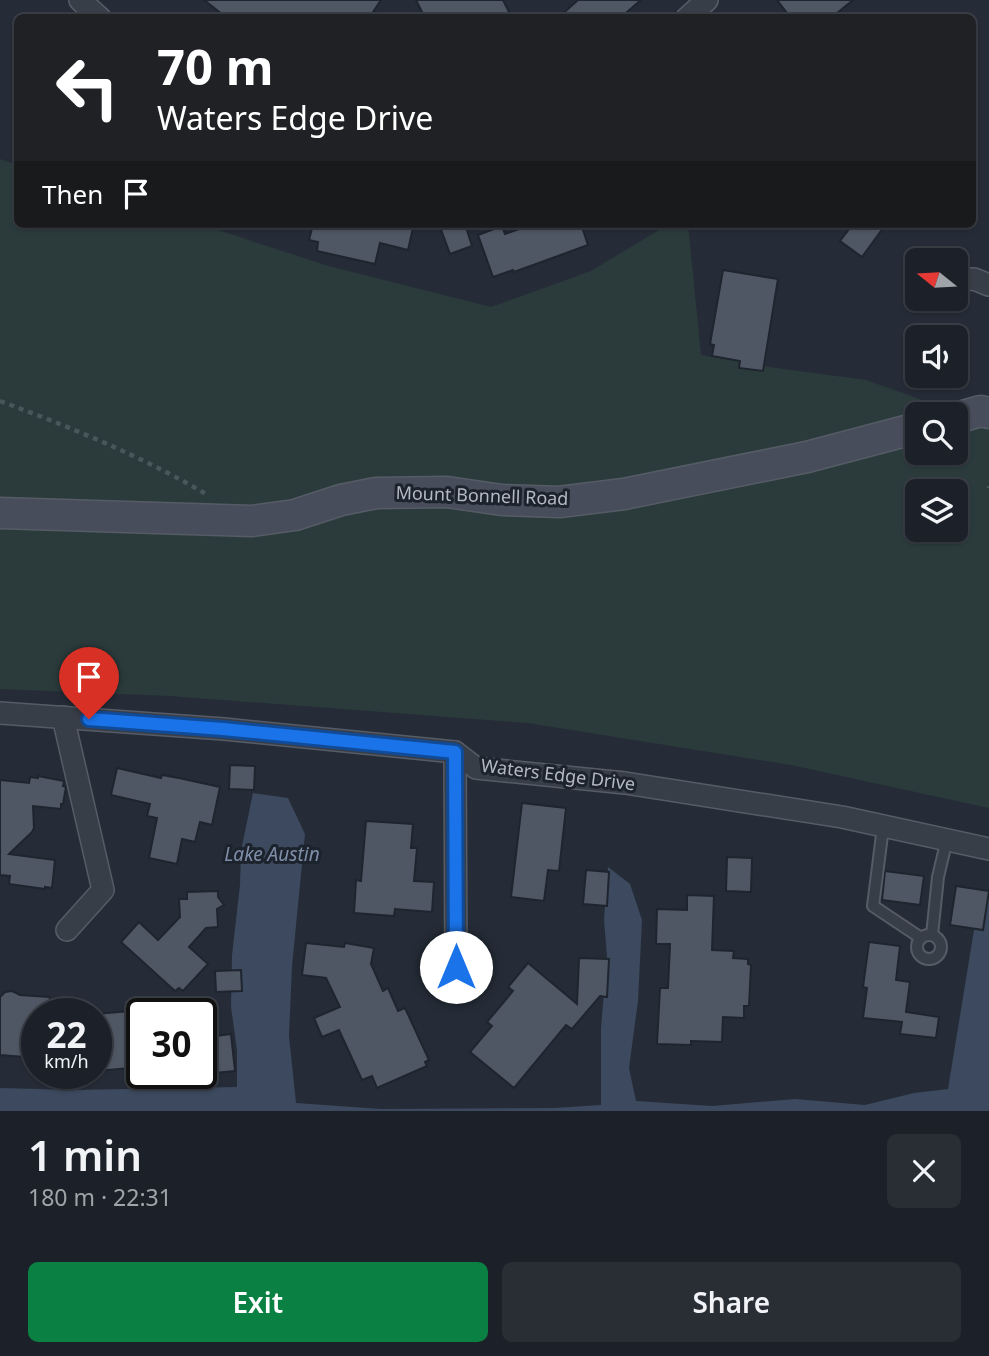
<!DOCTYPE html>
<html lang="en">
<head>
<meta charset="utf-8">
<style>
  :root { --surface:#1c2129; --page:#292e35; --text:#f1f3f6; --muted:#a0a3a8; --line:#3a3e46; --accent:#0b8043 }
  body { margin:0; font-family:"Noto Sans",sans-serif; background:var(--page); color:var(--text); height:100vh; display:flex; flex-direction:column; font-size:26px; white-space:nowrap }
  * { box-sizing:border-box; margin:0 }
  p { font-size:23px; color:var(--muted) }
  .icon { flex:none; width:38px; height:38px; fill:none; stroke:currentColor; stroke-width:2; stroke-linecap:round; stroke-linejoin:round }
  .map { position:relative; height:1111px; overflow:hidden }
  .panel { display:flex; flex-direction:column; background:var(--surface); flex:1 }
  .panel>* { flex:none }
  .top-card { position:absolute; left:14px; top:14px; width:962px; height:214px; border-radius:10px; box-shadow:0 2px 5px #0004,0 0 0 2px var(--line); background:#202124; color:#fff; overflow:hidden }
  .needle { width:46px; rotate:288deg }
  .tools { position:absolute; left:905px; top:248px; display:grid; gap:14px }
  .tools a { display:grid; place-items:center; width:63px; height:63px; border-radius:10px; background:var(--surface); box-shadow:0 2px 5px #0004,0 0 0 2px var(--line); font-size:35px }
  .speed { position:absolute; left:21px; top:998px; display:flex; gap:14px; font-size:35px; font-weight:700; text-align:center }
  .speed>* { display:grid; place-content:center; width:91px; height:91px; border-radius:50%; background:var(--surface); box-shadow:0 2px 5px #0004,0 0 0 2px var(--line); line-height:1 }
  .speed small { font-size:18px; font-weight:400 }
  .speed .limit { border:4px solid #111; border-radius:10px; background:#fff; color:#111 }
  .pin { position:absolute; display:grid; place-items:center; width:60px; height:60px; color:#fff; margin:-72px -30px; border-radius:50% 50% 50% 0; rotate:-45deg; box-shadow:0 0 7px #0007 }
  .pin .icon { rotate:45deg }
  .me { position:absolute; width:77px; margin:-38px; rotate:0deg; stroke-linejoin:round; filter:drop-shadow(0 0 5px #0008) }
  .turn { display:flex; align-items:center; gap:24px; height:147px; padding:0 28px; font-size:32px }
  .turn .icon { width:91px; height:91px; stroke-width:2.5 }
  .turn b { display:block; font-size:49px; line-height:60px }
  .then { display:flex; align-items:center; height:66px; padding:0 28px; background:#0003; gap:14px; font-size:26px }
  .round { display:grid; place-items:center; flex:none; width:74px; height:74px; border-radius:10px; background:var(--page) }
  .overview { display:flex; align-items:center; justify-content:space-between; height:119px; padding:0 28px }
  h1 { font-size:42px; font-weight:600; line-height:52px }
  .primary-button { display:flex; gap:14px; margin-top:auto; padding:14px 28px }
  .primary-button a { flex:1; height:80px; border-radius:10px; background:var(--accent); color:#fff; font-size:28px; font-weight:600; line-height:80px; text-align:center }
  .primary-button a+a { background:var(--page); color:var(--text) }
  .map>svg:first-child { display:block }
  .green { fill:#2b3b3c; fill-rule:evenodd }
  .water { fill:#3c495e }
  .building { fill:#505764; stroke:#1f252f; stroke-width:2 }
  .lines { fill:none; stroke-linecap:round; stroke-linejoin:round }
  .lane-casing { stroke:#565c66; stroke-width:14 }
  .street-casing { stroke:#565c66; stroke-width:24 }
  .secondary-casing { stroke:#565c66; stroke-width:33 }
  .path { stroke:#48575a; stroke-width:4.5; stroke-dasharray:5 5; stroke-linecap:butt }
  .lane { stroke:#383e48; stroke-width:10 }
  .street { stroke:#383e48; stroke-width:21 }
  .secondary { stroke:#474d5a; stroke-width:30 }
  .route-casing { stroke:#114b97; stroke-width:18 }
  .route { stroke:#1a73e8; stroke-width:12 }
  .labels { text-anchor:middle; stroke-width:6; stroke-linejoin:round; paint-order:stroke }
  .street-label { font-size:18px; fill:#b3b9c4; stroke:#1d232d }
  .water-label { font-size:19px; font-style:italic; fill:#7f8ea8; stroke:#1d232d }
</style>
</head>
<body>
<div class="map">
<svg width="989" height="1111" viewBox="0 0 989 1111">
  <rect width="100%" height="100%" fill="#252c37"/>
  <path class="green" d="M 0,159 L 17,165 L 18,224 L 200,224 L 328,266 L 491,307 L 591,271 L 669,224 L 688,224 L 701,355 L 776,368 L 866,380 L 975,419 L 989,430 L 989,808 L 791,765 L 528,723 L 170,696 L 0,689 ZM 917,415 L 956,415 L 956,453 L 917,453 ZM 917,492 L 956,492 L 956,530 L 917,530 Z"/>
  <path class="water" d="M 253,793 L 288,798 L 305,834 L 292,966 L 289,1036 L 296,1103 L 381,1109 L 554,1108 L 601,1105 L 601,1028 L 607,957 L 604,919 L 608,867 L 630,884 L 642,920 L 638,1001 L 629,1068 L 636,1101 L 712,1106 L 795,1099 L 865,1105 L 914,1093 L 948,1089 L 974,930 L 989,891 L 989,1111 L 0,1111 L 0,1088 L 74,1090 L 237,1087 L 237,1050 L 231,1007 L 232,955 L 240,885 L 241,851 Z"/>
  <g class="building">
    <path d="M 204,0 L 381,0 L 369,18 L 227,18 Z"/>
    <path d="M 416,0 L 503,0 L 512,18 L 425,18 Z"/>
    <path d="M 578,0 L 641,0 L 620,18 L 558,18 Z"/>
    <path d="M 777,0 L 853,0 L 831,18 L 791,18 Z"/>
    <path d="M 313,224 L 397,224 L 413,228 L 408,250 L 380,243 L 375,264 L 317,251 L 318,242 L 309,240 Z"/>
    <path d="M 439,224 L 465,224 L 472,246 L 450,254 Z"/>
    <path d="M 533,224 L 581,224 L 588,245 L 514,272 L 513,270 L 493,277 L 478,235 L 502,226 L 505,234 Z"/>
    <path d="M 853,224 L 886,224 L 862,257 L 840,241 Z"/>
    <path d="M 723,270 L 778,279 L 763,371 L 739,368 L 740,361 L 712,356 L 714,345 L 710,344 Z"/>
    <path d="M 230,765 L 255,766 L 254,790 L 229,789 Z"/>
    <path d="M 117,768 L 161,778 L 162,775 L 179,778 L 220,787 L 212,825 L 200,822 L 195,842 L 182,839 L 177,864 L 149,858 L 157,818 L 147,816 L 150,804 L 111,795 Z"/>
    <path d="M 38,776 L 64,781 L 63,786 L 66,787 L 63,804 L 61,804 L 61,809 L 33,806 L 34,828 L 32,832 L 9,854 L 55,860 L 52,888 L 45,887 L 45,889 L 9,884 L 10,876 L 0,875 L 0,780 L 29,783 L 30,777 L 38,778 Z"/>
    <path d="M 522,803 L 566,808 L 559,871 L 548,870 L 544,901 L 511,897 Z"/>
    <path d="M 366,821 L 413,824 L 411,848 L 417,848 L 414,881 L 434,882 L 432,912 L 395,909 L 394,916 L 354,913 L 356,880 L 361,881 Z"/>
    <path d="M 727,857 L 752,858 L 751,892 L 726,891 Z"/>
    <path d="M 586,870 L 609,872 L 607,906 L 583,904 Z"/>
    <path d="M 885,871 L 924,876 L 920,905 L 882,900 Z"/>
    <path d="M 956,886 L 989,891 L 983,930 L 950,925 Z"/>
    <path d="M 218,891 L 218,897 L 224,905 L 217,909 L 218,927 L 206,928 L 189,947 L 208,964 L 183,991 L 179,988 L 175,991 L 121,942 L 139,922 L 158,940 L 180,917 L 179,899 L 187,899 L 187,892 Z"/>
    <path d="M 687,895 L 714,896 L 712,950 L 734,951 L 733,958 L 748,959 L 748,964 L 751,965 L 749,1006 L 744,1006 L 744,1018 L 723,1017 L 722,1042 L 691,1041 L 691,1045 L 657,1044 L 660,988 L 668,988 L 670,944 L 656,944 L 657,909 L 687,910 Z"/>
    <path d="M 869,942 L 900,946 L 896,980 L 910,982 L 906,1012 L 939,1017 L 936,1038 L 900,1034 L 902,1022 L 863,1018 L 867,988 L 863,987 Z"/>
    <path d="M 306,943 L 344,947 L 345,943 L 374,948 L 371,964 L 383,991 L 388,988 L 398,1011 L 405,1008 L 429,1060 L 425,1062 L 427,1066 L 377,1088 L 372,1076 L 362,1080 L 339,1030 L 322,1037 L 314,1018 L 340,1007 L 326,978 L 302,975 Z"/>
    <path d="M 579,958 L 609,959 L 607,997 L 600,996 L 572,1029 L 566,1025 L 514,1088 L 470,1052 L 492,1026 L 487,1022 L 513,991 L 508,987 L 528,963 L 577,1004 Z"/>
    <path d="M 241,970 L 242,991 L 216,992 L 215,971 Z"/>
    <path d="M 12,991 L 20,995 L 50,997 L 48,1013 L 37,1013 L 37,1058 L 0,1055 L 0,997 L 5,992 Z"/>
    <path d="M 142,1010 L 142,1067 L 96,1071 L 96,1014 Z"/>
    <path d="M 231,1034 L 235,1071 L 204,1074 L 201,1038 Z"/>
  </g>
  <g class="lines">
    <g class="lane-casing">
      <g id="lane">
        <path d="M 883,827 L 873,906 L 921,938"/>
        <circle cx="929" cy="947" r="12"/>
        <path d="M 932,935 L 938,877 L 947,839"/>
      </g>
    </g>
    <g class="street-casing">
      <g id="street">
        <path d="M 80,0 L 100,18"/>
        <path d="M 687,18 L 707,0"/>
        <path d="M 956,280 L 974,279 L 989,285"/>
        <path d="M 0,713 L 224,729 L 455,752 L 476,768 L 625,783 L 842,817 L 989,849"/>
        <path d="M 63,717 L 103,890 L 67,930"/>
        <path d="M 455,752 L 456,967"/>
      </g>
    </g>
    <g class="secondary-casing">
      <g id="secondary">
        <path d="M 956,418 L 981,411 L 989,413"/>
        <path d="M 0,513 L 252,521 L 295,515 L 341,500 L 376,493 L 447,492 L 502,500 L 559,502 L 624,494 L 807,457 L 917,428"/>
      </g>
    </g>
    <g class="path">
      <path d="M 0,401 C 70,427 141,456 206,494"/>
      <path d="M 989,486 L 989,488"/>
    </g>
    <use href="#lane" class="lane"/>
    <use href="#street" class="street"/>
    <use href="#secondary" class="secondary"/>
  </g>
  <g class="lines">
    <g class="route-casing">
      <path id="route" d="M 89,719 L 223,729 L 455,752 L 456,967"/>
    </g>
    <use href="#route" class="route"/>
  </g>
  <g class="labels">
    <g class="street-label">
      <text transform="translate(482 496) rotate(2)" y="6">Mount Bonnell Road</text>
      <text transform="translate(558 775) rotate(7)" y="6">Waters Edge Drive</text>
    </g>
    <g class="water-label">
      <text x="272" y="861">Lake Austin</text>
    </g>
  </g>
</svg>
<div class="tools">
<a><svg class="needle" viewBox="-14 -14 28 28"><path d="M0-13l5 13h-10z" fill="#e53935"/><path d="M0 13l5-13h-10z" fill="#a0a3a8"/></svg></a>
<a><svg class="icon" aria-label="sound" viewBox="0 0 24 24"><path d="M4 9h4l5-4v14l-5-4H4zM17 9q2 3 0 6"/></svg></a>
<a><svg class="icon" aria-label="search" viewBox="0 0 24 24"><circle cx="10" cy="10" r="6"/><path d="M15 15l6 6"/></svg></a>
<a><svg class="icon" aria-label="layers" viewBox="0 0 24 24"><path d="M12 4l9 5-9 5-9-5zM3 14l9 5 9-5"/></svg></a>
</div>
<div class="speed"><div>22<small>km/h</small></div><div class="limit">30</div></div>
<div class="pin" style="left:89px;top:719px;background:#d93025"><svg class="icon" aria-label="arrive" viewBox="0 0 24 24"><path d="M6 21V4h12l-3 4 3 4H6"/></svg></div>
<svg class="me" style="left:456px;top:967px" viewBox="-20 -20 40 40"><circle r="19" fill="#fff"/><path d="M0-13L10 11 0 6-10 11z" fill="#1a73e8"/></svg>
<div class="top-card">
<div class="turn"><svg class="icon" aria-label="left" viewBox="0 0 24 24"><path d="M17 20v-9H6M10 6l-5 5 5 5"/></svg><div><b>70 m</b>Waters Edge Drive</div></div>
<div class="then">Then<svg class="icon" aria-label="arrive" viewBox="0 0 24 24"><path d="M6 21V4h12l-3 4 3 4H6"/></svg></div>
</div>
</div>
<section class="panel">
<div class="overview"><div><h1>1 min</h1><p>180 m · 22:31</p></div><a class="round"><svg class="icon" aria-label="close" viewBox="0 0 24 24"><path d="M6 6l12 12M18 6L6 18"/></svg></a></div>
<div class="primary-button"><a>Exit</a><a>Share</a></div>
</section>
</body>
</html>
